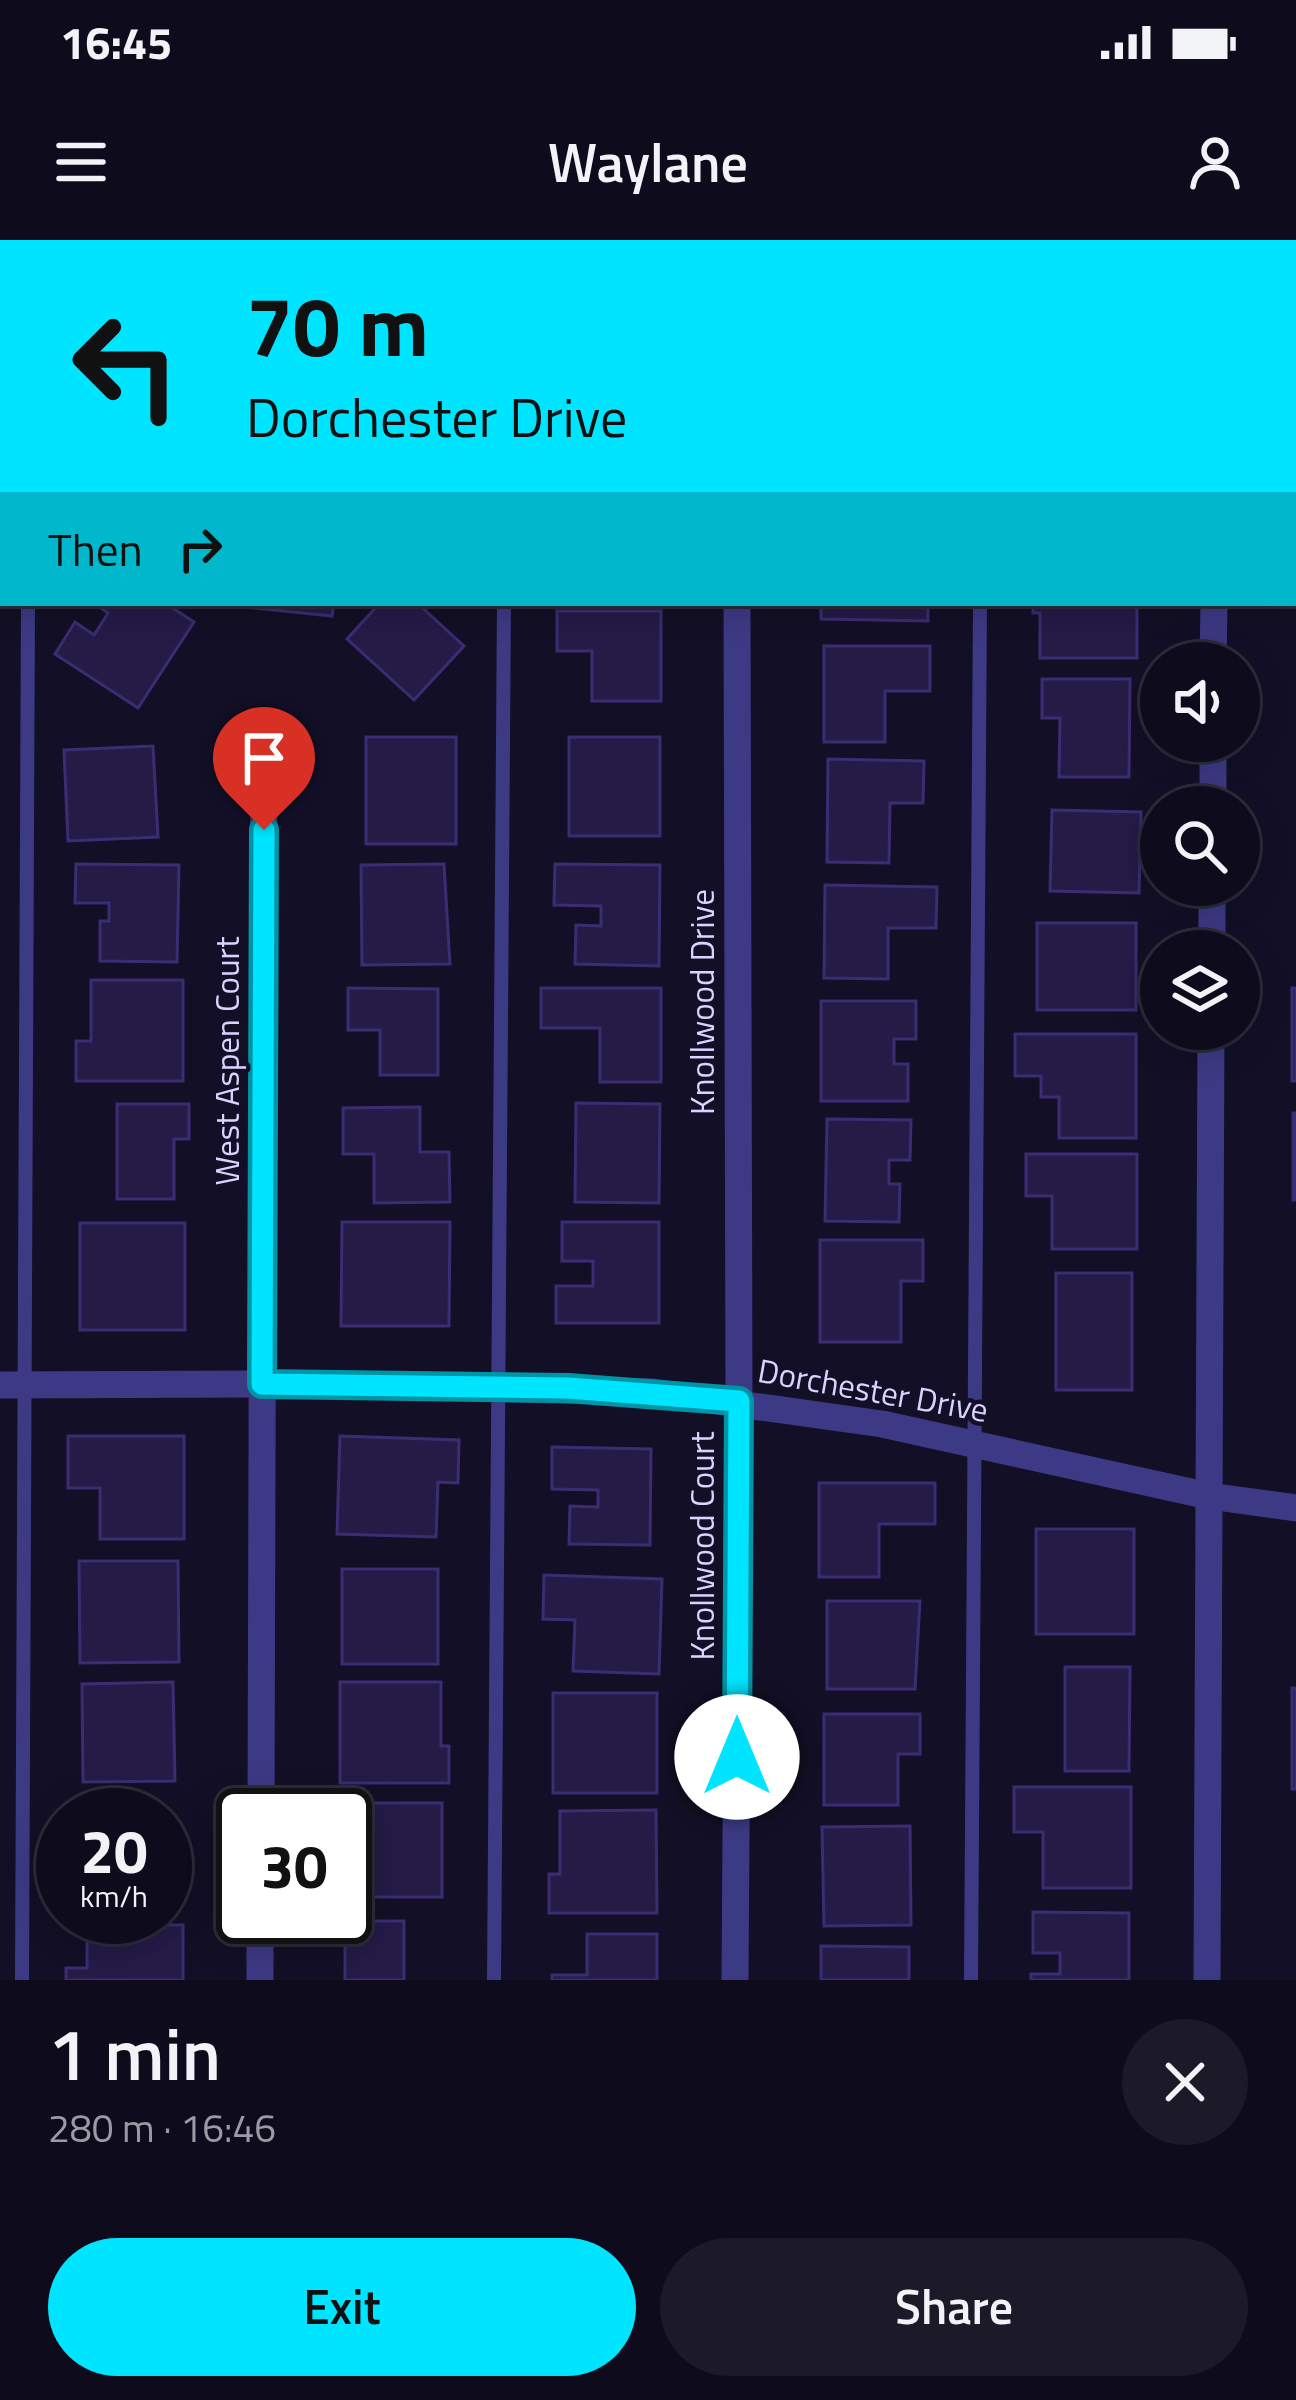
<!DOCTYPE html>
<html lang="en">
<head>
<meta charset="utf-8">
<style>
  :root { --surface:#0e0b1c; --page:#1c1929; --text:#f1f3f6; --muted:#9b9ba3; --line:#2e2b3b; --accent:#00e5ff }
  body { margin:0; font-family:"Titillium Web",sans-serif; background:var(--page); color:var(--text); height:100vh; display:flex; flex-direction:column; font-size:45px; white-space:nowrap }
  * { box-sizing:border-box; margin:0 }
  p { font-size:39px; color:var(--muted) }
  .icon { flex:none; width:66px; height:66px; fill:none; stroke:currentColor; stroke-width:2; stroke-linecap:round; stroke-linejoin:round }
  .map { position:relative; height:1740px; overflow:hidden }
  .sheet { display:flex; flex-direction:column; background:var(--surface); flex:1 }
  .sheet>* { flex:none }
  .guide { position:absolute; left:0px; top:0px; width:1296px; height:366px; box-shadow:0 6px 30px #0003,0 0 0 3px var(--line); background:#00e5ff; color:#111; overflow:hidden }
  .buttons { position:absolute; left:1140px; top:402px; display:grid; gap:24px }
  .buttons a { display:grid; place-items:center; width:120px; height:120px; border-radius:50%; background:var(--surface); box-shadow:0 6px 30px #0003,0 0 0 3px var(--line); font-size:60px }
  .speed { position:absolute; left:36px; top:1548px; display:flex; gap:24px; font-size:60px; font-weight:700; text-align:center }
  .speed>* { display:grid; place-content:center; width:156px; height:156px; border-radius:50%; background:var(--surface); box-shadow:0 6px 30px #0003,0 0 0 3px var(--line); line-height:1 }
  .speed small { font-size:30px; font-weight:400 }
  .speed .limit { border:6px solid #111; border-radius:18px; background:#fff; color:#111 }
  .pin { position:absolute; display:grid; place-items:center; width:102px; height:102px; color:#fff; margin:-123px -51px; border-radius:50% 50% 50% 0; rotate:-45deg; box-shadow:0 0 12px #0007 }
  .pin .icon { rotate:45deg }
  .me { position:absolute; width:132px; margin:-66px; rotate:0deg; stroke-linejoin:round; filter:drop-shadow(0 0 9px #0008) }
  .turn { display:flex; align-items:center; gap:42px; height:252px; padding:0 48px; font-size:54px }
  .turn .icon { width:156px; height:156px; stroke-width:2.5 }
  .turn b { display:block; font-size:84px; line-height:102px }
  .then { display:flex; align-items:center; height:114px; padding:0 48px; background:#0003; gap:24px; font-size:45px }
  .round { display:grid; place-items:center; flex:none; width:126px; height:126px; border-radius:63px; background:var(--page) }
  .summary { display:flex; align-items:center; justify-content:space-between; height:204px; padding:0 48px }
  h1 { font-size:72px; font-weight:600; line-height:90px }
  .button { display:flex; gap:24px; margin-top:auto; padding:24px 48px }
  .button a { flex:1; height:138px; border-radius:72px; background:var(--accent); color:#111; font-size:48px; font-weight:600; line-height:138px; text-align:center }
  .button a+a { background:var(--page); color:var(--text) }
  .status { display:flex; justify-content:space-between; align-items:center; height:84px; padding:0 60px; background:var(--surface); direction:ltr }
  .status svg { height:33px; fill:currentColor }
  header { display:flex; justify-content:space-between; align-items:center; height:156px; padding:0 48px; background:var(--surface); font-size:54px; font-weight:600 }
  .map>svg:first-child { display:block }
  .building { fill:#241b47; stroke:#3b2d73; stroke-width:3 }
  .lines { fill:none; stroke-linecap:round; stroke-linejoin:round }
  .lane { stroke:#3d3a85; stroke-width:14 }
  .street { stroke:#3d3a85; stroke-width:27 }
  .secondary { stroke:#6f6bff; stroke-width:30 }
  .route-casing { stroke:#0095a6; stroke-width:30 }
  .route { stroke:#00e5ff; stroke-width:21 }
  .labels { text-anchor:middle; stroke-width:9; stroke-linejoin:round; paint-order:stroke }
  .street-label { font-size:33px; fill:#d9d4ff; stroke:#130f26 }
</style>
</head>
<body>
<div class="status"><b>16:45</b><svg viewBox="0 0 49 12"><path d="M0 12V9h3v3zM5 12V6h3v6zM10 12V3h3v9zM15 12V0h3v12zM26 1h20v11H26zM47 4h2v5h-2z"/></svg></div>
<header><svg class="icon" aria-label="menu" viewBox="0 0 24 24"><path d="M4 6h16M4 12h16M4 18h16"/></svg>Waylane<svg class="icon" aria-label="person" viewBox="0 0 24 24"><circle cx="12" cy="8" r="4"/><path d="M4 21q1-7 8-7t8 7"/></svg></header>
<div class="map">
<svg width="1296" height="1740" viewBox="0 0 1296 1740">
  <rect width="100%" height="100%" fill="#130f26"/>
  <g class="building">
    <path d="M 123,0 L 209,0 L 123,3 Z"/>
    <path d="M 761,0 L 836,0 L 838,1 L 759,3 Z"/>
    <path d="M 1188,0 L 1278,0 L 1275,3 Z"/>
    <path d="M 94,363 L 165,363 L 194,382 L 138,468 L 55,414 L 75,382 L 94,395 L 108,373 Z"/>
    <path d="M 235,363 L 334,363 L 332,376 L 235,366 Z"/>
    <path d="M 380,363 L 417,363 L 464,406 L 414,460 L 347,399 Z"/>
    <path d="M 821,363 L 928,363 L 928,381 L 821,379 Z"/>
    <path d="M 1033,363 L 1137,363 L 1137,418 L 1040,418 L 1040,373 L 1033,373 Z"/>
    <path d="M 557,371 L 661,371 L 661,461 L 592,461 L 592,411 L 557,411 Z"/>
    <path d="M 824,406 L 930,406 L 930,451 L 885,451 L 885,502 L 824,502 Z"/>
    <path d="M 1042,439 L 1130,439 L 1129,537 L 1059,537 L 1060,478 L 1042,478 Z"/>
    <rect x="366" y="497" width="90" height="107"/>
    <rect x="569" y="497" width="91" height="99"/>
    <path d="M 153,506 L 158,597 L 68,601 L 64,510 Z"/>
    <path d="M 828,519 L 924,521 L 923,563 L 890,563 L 889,623 L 827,622 Z"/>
    <path d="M 1052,570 L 1141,572 L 1139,653 L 1050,651 Z"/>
    <path d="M 76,624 L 179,625 L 177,722 L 100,721 L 100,681 L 109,681 L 109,663 L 75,663 Z"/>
    <path d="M 444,624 L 450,724 L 362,725 L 361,625 Z"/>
    <path d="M 555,624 L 660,625 L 659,726 L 575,724 L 576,685 L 601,686 L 601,666 L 554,665 Z"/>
    <path d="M 825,645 L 937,647 L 936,688 L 888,688 L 888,739 L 824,738 Z"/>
    <rect x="1037" y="683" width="99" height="87"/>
    <path d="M 91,740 L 183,740 L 183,841 L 76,841 L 76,801 L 91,801 Z"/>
    <path d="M 348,748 L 438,749 L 438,835 L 380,835 L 380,790 L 348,790 Z"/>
    <path d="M 541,748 L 661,748 L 661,842 L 600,842 L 600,788 L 541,788 Z"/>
    <rect x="1292" y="748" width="4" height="93"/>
    <path d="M 821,761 L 916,761 L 916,799 L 894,799 L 894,824 L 908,824 L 908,861 L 821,861 Z"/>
    <path d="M 1015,794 L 1136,794 L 1136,898 L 1059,898 L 1059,857 L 1041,857 L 1041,836 L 1015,836 Z"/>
    <path d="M 576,863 L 660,864 L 659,963 L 575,962 Z"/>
    <path d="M 117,864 L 189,864 L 189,899 L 174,899 L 174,959 L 117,959 Z"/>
    <path d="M 420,867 L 420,912 L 449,912 L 450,962 L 374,963 L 374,914 L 343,914 L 343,868 Z"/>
    <rect x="1293" y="873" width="3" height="87"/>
    <path d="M 827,879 L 911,880 L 910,920 L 889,920 L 889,944 L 900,944 L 899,982 L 825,981 Z"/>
    <path d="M 1026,914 L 1137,914 L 1137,1009 L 1052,1009 L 1052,956 L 1026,956 Z"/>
    <path d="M 342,982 L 450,982 L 449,1086 L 341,1086 Z"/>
    <path d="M 562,982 L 659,982 L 659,1083 L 556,1083 L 556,1046 L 593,1046 L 593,1021 L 562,1021 Z"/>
    <rect x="80" y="983" width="105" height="107"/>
    <path d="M 820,1000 L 923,1000 L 923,1041 L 901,1041 L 901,1102 L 820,1102 Z"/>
    <rect x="1056" y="1033" width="76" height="117"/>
    <path d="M 68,1196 L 184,1196 L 184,1299 L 100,1299 L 100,1248 L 68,1248 Z"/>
    <path d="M 340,1196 L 459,1200 L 458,1243 L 438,1242 L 436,1297 L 337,1294 Z"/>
    <path d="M 552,1207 L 651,1209 L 650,1305 L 569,1304 L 570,1266 L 598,1267 L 598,1250 L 552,1249 Z"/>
    <path d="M 819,1243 L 935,1243 L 935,1284 L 879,1284 L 879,1337 L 819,1337 Z"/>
    <rect x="1036" y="1289" width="98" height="105"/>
    <path d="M 79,1321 L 178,1321 L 179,1422 L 80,1423 Z"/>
    <rect x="342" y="1329" width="96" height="95"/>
    <path d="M 544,1335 L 662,1339 L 659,1434 L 573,1431 L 575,1380 L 543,1379 Z"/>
    <path d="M 827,1361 L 920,1361 L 915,1449 L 827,1449 Z"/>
    <path d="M 1065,1427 L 1130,1427 L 1129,1531 L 1065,1531 Z"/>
    <path d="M 173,1442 L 175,1541 L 83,1542 L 82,1444 Z"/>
    <path d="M 340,1442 L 441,1442 L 441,1506 L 449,1506 L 449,1543 L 340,1543 Z"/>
    <rect x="1292" y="1448" width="4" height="101"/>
    <rect x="553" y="1453" width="104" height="100"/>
    <path d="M 824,1474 L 920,1474 L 920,1514 L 898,1514 L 898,1565 L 824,1565 Z"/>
    <path d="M 1014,1547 L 1131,1547 L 1131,1648 L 1043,1648 L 1043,1592 L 1014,1592 Z"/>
    <path d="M 343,1563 L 442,1563 L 442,1657 L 345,1657 Z"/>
    <path d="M 656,1570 L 657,1673 L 549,1673 L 549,1634 L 560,1634 L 560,1571 Z"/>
    <path d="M 63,1571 L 147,1571 L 147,1575 L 63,1575 L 63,1652 Z"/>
    <path d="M 910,1586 L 911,1685 L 824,1686 L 822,1587 Z"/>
    <path d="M 1033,1672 L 1129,1673 L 1129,1740 L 1031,1740 L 1031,1734 L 1060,1734 L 1060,1713 L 1033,1713 Z"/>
    <rect x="345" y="1681" width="59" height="59"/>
    <path d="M 87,1685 L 183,1685 L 183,1740 L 66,1740 L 66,1728 L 87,1728 Z"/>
    <path d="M 587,1694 L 657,1694 L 657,1740 L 552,1740 L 552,1735 L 587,1735 Z"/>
    <path d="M 821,1706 L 909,1707 L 909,1740 L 821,1740 Z"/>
  </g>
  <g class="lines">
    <g class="lane">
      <path d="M 86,3 L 86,0"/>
      <path d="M 641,3 L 644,0"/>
      <path d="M 22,1740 L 28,363"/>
      <path d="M 494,1740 L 504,363"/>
      <path d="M 971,1740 L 980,363"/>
    </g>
    <g class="street">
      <path d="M 1010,0 L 1015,3"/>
      <path d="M 940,3 L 942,0"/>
      <path d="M 1213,423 L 1214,363"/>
      <path d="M 1213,567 L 1213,501"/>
      <path d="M 1212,711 L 1212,645"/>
      <path d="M 0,1145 L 262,1144 L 653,1152 L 882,1184 L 1209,1256 L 1296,1268"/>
      <path d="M 261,1575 L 264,497"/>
      <path d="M 260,1740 L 260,1677"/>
      <path d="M 735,1740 L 739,1161 L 737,363"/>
      <path d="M 1207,1740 L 1211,789"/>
    </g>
    <g class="secondary">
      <path d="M 461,3 L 465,0"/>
      <path d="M 591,3 L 594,0"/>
      <path d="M 0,144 L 3,144"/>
      <path d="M 0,215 L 3,215"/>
    </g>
  </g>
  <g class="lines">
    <g class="route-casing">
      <path id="route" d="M 264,590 L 262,1144 L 568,1148 L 739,1161 L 737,1517"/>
    </g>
    <use href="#route" class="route"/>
  </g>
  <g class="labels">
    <g class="street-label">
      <text transform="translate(702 762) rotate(-90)" y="12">Knollwood Drive</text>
      <text transform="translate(227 821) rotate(-90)" y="12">West Aspen Court</text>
      <text transform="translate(873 1150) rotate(10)" y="12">Dorchester Drive</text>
      <text transform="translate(702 1306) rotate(-90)" y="12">Knollwood Court</text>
    </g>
  </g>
</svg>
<div class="buttons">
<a><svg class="icon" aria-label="sound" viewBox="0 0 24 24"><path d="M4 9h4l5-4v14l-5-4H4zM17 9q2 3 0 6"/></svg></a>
<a><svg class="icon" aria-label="search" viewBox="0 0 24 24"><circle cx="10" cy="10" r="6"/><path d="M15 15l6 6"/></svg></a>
<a><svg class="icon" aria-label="layers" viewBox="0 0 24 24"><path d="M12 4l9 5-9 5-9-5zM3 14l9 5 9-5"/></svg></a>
</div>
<div class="speed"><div>20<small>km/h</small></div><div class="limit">30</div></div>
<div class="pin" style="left:264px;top:590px;background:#d93025"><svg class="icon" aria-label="arrive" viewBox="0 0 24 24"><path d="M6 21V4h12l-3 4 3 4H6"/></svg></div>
<svg class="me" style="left:737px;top:1517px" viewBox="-20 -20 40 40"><circle r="19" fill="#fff"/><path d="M0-13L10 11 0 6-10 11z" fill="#00e5ff"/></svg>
<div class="guide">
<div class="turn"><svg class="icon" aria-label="left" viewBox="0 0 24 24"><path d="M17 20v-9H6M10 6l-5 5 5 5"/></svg><div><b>70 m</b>Dorchester Drive</div></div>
<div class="then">Then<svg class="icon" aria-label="right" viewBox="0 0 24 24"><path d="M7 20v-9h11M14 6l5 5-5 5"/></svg></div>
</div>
</div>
<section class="sheet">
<div class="summary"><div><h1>1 min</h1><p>280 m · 16:46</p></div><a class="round"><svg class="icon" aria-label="close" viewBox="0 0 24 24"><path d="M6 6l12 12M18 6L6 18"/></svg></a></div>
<div class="button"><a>Exit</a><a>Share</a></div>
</section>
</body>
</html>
